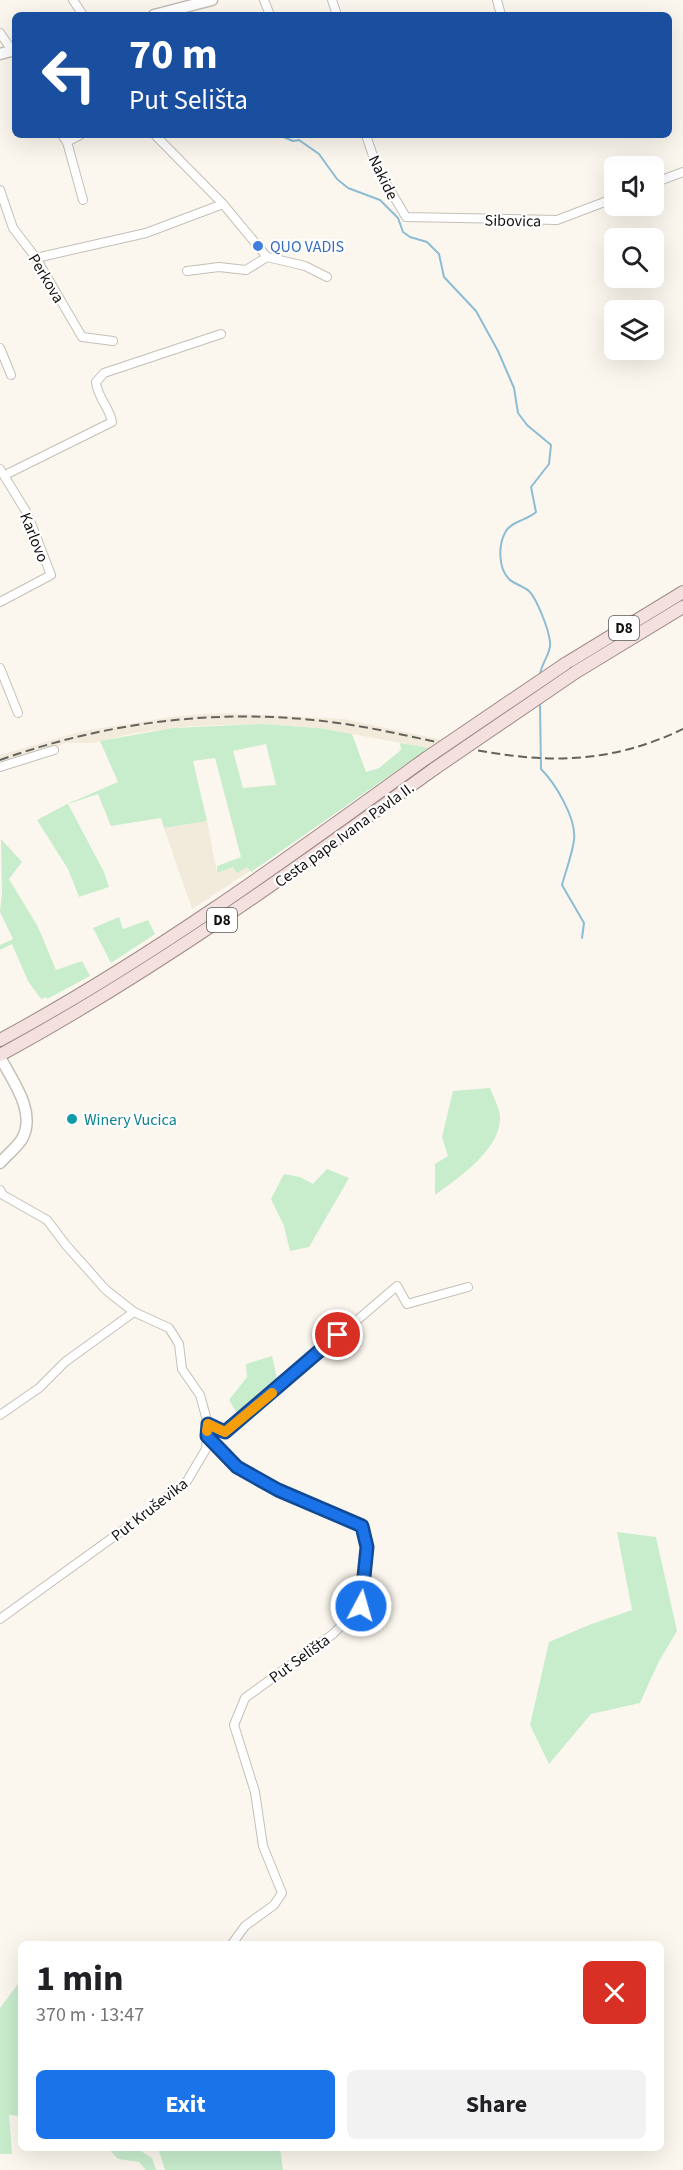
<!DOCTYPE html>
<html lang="en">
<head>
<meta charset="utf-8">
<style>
  :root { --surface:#fff; --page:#f2f2f2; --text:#202124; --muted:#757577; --accent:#1a73e8 }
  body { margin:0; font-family:"Source Sans 3",sans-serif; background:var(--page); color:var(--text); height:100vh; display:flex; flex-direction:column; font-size:22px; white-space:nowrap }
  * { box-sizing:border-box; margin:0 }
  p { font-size:20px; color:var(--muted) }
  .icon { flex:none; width:33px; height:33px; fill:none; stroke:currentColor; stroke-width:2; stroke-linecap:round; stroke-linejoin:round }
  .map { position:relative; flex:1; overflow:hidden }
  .sheet { position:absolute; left:18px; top:1941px; width:646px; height:210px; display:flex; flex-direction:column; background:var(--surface); border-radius:9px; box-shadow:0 6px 24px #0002 }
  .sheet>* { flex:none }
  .guide { position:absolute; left:12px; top:12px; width:660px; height:126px; border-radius:9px; box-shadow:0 6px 24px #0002; background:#1a4fa0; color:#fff; overflow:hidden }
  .fabs { position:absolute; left:604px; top:156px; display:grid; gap:12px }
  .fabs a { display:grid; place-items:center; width:60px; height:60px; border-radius:9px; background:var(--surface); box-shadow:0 6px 24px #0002; font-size:30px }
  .pin { position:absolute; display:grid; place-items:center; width:51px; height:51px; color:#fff; margin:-26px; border:3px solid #fff; border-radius:50%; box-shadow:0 2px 6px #0007 }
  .me { position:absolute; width:66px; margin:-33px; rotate:6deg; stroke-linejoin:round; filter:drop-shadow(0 0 4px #0008) }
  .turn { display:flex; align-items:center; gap:21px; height:126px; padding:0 18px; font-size:27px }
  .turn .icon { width:78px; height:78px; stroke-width:2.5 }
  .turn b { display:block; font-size:42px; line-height:51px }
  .round { display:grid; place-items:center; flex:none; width:63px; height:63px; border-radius:9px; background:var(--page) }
  .summary { display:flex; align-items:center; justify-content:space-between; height:102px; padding:0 18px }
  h1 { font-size:36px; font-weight:700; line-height:45px }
  .action { display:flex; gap:12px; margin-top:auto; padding:12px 18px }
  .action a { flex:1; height:69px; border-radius:9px; background:var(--accent); color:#fff; font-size:24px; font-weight:700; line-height:69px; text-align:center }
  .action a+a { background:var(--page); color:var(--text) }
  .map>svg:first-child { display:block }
  .built { fill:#f2ebdc }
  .green { fill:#c8edcd; fill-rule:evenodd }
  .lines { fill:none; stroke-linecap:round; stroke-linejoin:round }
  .stream { stroke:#8dbcd4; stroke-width:2 }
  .street-casing { stroke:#c4c0b8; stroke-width:10 }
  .secondary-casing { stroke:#c4c0b8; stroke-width:13 }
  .primary-casing { stroke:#a08c88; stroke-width:14 }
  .street { stroke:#fff; stroke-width:8 }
  .secondary { stroke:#fff; stroke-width:10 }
  .primary { stroke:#f4e1df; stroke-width:12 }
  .rail { stroke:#65625e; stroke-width:2; stroke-dasharray:9 4.5; stroke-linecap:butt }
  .primary-bridge-casing { stroke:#a08c88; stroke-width:14; stroke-linecap:butt }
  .primary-bridge { stroke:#f4e1df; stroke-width:12 }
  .route-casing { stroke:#114b97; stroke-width:15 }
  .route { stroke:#1a73e8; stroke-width:10 }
  .slow { stroke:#f59e0b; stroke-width:10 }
  .shop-dot { fill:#3f7fe0; stroke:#fff; stroke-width:2 }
  .culture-dot { fill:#0f9aa8; stroke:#fff; stroke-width:2 }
  .labels { text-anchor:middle; stroke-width:4.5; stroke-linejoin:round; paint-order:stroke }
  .shield { fill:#fff; stroke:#5a5958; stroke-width:1.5 }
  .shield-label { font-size:15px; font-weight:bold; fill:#141210 }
  .street-label { font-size:16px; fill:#141210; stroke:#fff }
  .shop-label { font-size:16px; fill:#366cbe; stroke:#fff; text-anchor:start }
  .culture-label { font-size:16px; fill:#0d838f; stroke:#fff; text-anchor:start }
</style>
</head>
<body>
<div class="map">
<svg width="683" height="2170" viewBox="0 0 683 2170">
  <rect width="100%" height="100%" fill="#fbf7ee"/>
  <g class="built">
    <path d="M 222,713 L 344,719 L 443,740 L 429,748 L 319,728 L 262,724 L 191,726 L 135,733 L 93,743 L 66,743 L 0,765 L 0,755 L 83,731 L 177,716 Z"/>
    <path d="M 207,821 L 217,873 L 233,867 L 247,866 L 250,871 L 192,909 L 164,828 Z"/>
  </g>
  <g class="green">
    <path d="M 262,724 L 319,728 L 352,734 L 366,772 L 379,768 L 401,750 L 400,743 L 429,748 L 251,872 L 247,867 L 237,873 L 233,867 L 217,873 L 217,866 L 241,857 L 215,758 L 193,761 L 207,821 L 164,828 L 161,818 L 111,826 L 98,794 L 68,804 L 104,872 L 109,887 L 79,897 L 68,869 L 37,820 L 67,804 L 118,782 L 100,741 L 173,728 ZM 266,744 L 276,785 L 243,788 L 233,751 Z"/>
    <path d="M 1,839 L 22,862 L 9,879 L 38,927 L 56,970 L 82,961 L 90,976 L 47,999 L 46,997 L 41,999 L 28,981 L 12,944 L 0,950 L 0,945 L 13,939 L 0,912 L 2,892 Z"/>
    <path d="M 119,917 L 123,929 L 148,920 L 155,934 L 111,963 L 93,928 Z"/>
    <path d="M 490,1088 C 493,1096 499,1107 500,1116 C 502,1149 458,1178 435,1195 L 435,1164 L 448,1156 L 442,1137 L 453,1091 Z"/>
    <path d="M 327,1169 L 349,1178 L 309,1247 L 290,1251 L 284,1226 L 271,1199 L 284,1174 L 300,1177 L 313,1184 Z"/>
    <path d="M 272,1356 L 277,1379 L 239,1417 L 229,1400 L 247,1377 L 246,1364 Z"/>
    <path d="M 617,1532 L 656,1537 L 677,1631 L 658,1663 L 640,1703 L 591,1714 L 549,1764 L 530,1725 L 549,1642 L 589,1625 L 632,1610 Z"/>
    <path d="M 21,1980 L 21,2116 L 9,2115 L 12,2154 L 0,2154 L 0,2008 Z"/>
    <path d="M 108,2148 L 136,2148 L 152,2158 L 156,2170 L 146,2170 L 139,2162 L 118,2159 Z"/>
    <path d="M 158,2148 L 280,2148 L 283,2170 L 165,2170 Z"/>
  </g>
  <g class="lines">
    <g class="stream">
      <path d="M 279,135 L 293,141 L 299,140 L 319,154 L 337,179 L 348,188 L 380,200 L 398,218 L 403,232 L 410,237 L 427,242 L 439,254 L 444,277 L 476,311 L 498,351 L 514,388 L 518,413 L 527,425 L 551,445 L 549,464 L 531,487 L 536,512 C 528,520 512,521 506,531 C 498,544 498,568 509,579 C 514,584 523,586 529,591 C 537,599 549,630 550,642 C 552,653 540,664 540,676"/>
      <path d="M 540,703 L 541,769 C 555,783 577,819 574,840 C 572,855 566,870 562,885 L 584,923 L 582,938"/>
    </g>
    <g class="street-casing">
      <g id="street">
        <path d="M 73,0 L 83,15"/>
        <path d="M 264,0 L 270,15"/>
        <path d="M 332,0 L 337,15"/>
        <path d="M 497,0 L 501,15"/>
        <path d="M 0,33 L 14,53"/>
        <path d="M 62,135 L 67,142 L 83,200"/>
        <path d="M 155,135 L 223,204 L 267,257 L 305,266 L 327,277"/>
        <path d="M 366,135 L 377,168 L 406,217 L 557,220 L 615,198"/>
        <path d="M 67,142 L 80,135"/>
        <path d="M 654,183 L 683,172"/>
        <path d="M 0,190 L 13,228 L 36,258 L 82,337 L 113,341"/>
        <path d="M 36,258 L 146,233 L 223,204"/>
        <path d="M 187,271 L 219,267 L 246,270 L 267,257"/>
        <path d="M 0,348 L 11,375"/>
        <path d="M 0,469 L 27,513 L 51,575 L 0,602"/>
        <path d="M 5,475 L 112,422 C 110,408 97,397 96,382 L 104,373 L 221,334"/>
        <path d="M 0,668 L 18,713"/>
        <path d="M 0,767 L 54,750"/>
        <path d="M 0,1190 L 3,1195 L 47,1220 L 66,1245 L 106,1290 L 134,1312 L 169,1328 L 179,1344 L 182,1369 L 200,1395 L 208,1424 L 206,1449 L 187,1481 L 141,1517 L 0,1619"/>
        <path d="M 0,1415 L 39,1388 L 65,1362 L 134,1312"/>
        <path d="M 208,1424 L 225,1432 L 237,1423 L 397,1286 L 407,1304 L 468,1287"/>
        <path d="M 207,1436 L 237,1467 L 278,1490 L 362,1526 L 367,1547 L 361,1606 L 333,1634 L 245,1698 L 234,1725 L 255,1792 L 263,1846 L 282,1893 L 274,1905 L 245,1926 L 232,1944"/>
      </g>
    </g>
    <g class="secondary-casing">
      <g id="secondary">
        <path d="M 154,15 L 212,0"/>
        <path d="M 0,54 L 15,50"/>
        <path d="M 0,1057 C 12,1080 37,1112 22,1139 C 17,1147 7,1155 0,1163"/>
      </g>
    </g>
    <g class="primary-casing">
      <g id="primary">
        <path d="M 565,664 L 683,592"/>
        <path d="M 576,672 L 683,607"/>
        <path d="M 0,1040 C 150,959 287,859 425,759"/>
        <path d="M 0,1055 C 153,972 293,871 434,769"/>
      </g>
    </g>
    <use href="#street" class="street"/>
    <use href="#secondary" class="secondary"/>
    <use href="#primary" class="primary"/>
    <path class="rail" d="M 0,760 C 101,724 207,709 313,720 C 448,733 548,794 683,729"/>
    <g class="primary-bridge-casing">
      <g id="primary-bridge">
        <path d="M 425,759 L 565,664"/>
        <path d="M 434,769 L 576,672"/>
      </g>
    </g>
    <use href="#primary-bridge" class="primary-bridge"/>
  </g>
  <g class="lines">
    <g class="route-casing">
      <path id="route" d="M 338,1335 L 225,1432 L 208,1424 L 207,1436 L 237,1467 L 278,1490 L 362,1526 L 367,1547 L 361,1606"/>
    </g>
    <use href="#route" class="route"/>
    <path class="slow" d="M 207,1431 L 208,1424 L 225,1432 L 272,1393"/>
  </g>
  <circle class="shop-dot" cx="258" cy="246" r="6"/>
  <circle class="culture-dot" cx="72" cy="1119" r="6"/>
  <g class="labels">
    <g class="shield">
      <rect x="609" y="616" width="30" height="24" rx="4.5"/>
      <rect x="207" y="908" width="30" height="24" rx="4.5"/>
    </g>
    <g class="shield-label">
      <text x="624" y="633">D8</text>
      <text x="222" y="925">D8</text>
    </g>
    <g class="street-label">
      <text transform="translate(384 177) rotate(64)" y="6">Nakide</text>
      <text transform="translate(513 220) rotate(1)" y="6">Sibovica</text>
      <text transform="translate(47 278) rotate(59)" y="6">Perkova</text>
      <text transform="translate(35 537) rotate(68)" y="6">Karlovo</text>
      <text transform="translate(344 834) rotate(-36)" y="6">Cesta pape Ivana Pavla II.</text>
      <text transform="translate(149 1509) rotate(-38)" y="6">Put Kruševika</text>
      <text transform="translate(299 1658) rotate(-36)" y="6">Put Selišta</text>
    </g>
    <g class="shop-label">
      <text x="270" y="252">QUO VADIS</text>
    </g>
    <g class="culture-label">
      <text x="84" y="1125">Winery Vucica</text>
    </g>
  </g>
</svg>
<div class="fabs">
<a><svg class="icon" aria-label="sound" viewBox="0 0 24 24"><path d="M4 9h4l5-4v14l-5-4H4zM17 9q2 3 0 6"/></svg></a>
<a><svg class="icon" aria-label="search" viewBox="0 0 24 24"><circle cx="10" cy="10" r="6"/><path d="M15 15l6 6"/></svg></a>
<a><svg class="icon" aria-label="layers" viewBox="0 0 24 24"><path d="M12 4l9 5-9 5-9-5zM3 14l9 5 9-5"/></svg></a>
</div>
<div class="pin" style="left:338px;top:1335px;background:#d93025"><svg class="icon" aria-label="arrive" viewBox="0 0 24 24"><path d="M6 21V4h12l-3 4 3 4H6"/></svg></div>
<svg class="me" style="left:361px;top:1606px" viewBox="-20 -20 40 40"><circle r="17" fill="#1a73e8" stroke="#fff" stroke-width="3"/><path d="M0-11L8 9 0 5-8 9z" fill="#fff"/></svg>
<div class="guide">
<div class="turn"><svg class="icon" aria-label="left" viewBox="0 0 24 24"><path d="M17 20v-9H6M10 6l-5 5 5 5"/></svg><div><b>70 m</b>Put Selišta</div></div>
</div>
<section class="sheet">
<div class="summary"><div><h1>1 min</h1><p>370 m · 13:47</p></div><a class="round" style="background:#d93025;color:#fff"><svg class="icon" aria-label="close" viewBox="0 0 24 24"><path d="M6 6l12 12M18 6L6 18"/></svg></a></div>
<div class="action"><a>Exit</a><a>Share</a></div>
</section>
</div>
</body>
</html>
